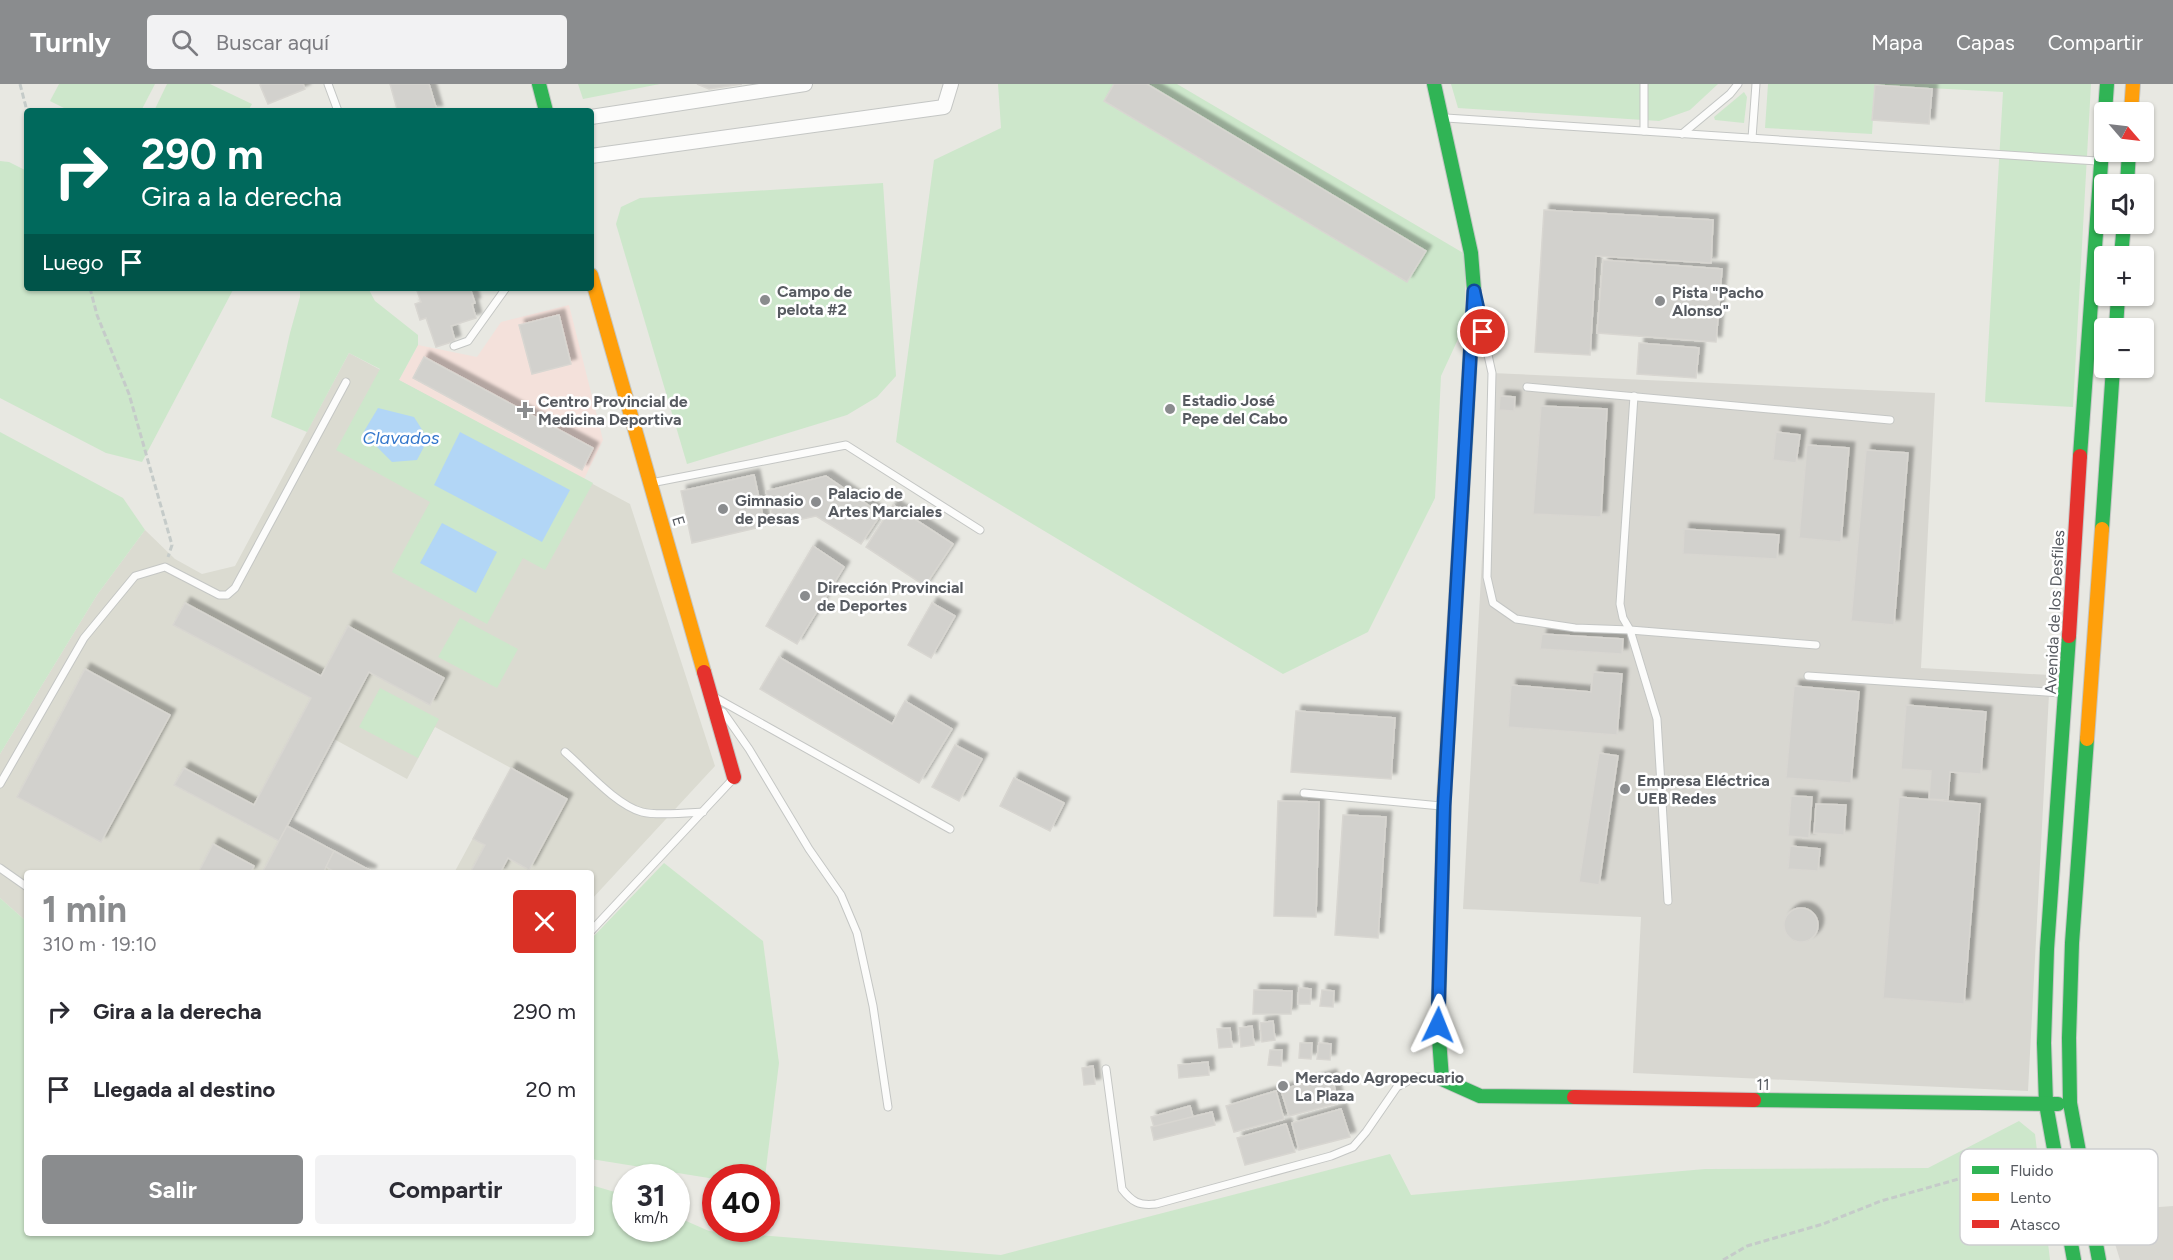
<!DOCTYPE html>
<html lang="es">
<head>
<meta charset="utf-8">
<style>
  :root { --surface:#fff; --page:#f2f2f3; --text:#2b2b33; --muted:#7c7c81; --accent:#8a8c8e }
  body { margin:0; font-family:Figtree,sans-serif; background:var(--page); color:var(--text); height:100vh; display:flex; flex-direction:column; font-size:22px; white-space:nowrap }
  * { box-sizing:border-box; margin:0 }
  p { font-size:20px; color:var(--muted) }
  .icon { flex:none; width:33px; height:33px; fill:none; stroke:currentColor; stroke-width:2; stroke-linecap:round; stroke-linejoin:round }
  .map { position:relative; flex:1; overflow:hidden }
  .drawer { position:absolute; left:24px; top:786px; width:570px; height:366px; display:flex; flex-direction:column; background:var(--surface); border-radius:6px; box-shadow:0 2px 4px #0004 }
  .drawer>* { flex:none }
  .top-card { position:absolute; left:24px; top:24px; width:570px; height:183px; border-radius:6px; box-shadow:0 2px 4px #0004; background:#00695c; color:#fff; overflow:hidden }
  .needle { width:39px; rotate:118deg }
  .buttons { position:absolute; left:2094px; top:18px; display:grid; gap:12px }
  .buttons a { display:grid; place-items:center; width:60px; height:60px; border-radius:6px; background:var(--surface); box-shadow:0 2px 4px #0004; font-size:30px }
  .speed { position:absolute; left:612px; top:1080px; display:flex; gap:12px; font-size:30px; font-weight:700; text-align:center }
  .speed>* { display:grid; place-content:center; width:78px; height:78px; border-radius:50%; background:var(--surface); box-shadow:0 2px 4px #0004; line-height:1 }
  .speed small { font-size:15px; font-weight:400 }
  .speed .limit { border:9px solid #d22; background:#fff; color:#111 }
  .pin { position:absolute; display:grid; place-items:center; width:51px; height:51px; color:#fff; margin:-26px; border:3px solid #fff; border-radius:50%; box-shadow:0 2px 6px #0007 }
  .me { position:absolute; width:66px; margin:-33px; rotate:2deg; stroke-linejoin:round; filter:drop-shadow(0 0 4px #0008) }
  .turn { display:flex; align-items:center; gap:21px; height:126px; padding:0 18px; font-size:27px }
  .turn .icon { width:78px; height:78px; stroke-width:2.5 }
  .turn b { display:block; font-size:42px; line-height:51px }
  .then { display:flex; align-items:center; height:57px; padding:0 18px; background:#0003; gap:12px; font-size:22px }
  .round { display:grid; place-items:center; flex:none; width:63px; height:63px; border-radius:6px; background:var(--page) }
  .overview { display:flex; align-items:center; justify-content:space-between; height:102px; padding:0 18px }
  h1 { font-size:36px; font-weight:700; line-height:45px; color:var(--accent) }
  .primary-button { display:flex; gap:12px; margin-top:auto; padding:12px 18px }
  .primary-button a { flex:1; height:69px; border-radius:6px; background:var(--accent); color:#fff; font-size:24px; font-weight:700; line-height:69px; text-align:center }
  .primary-button a+a { background:var(--page); color:var(--text) }
  ul { padding:0; list-style:none }
  li { display:flex; align-items:center; gap:18px; height:78px; padding:0 18px }
  li div { flex:1 }
  li b { display:block; font-size:22px }
  li em { font-style:normal }
  header { display:flex; align-items:center; gap:36px; box-sizing:border-box; height:84px; padding:0 30px; background:var(--accent); color:#fff }
  header strong { font-size:28px }
  nav { display:flex; gap:33px; margin-inline-start:auto; font-size:21px }
  .search { width:420px; height:54px; background:var(--page); display:flex; align-items:center; gap:15px; box-sizing:border-box; padding:0 21px; border-radius:6px; color:var(--muted); font-size:22px }
  .map>svg:first-child { display:block }
  .industrial { fill:#d8d7d1 }
  .education { fill:#dbdbd1 }
  .medical { fill:#f4e1db }
  .green { fill:#cde7cb }
  .water { fill:#b2d6f6 }
  .building { fill:#d2d1cd; stroke:#d8d6d1; stroke-width:1.5; filter:url(#shadow) }
  .lines { fill:none; stroke-linecap:round; stroke-linejoin:round }
  .lane-casing { stroke:#c4c6c4; stroke-width:9 }
  .street-casing { stroke:#c4c6c4; stroke-width:16 }
  .fast-casing { stroke:#c5c7c5; stroke-width:16 }
  .slow-casing { stroke:#c5c7c5; stroke-width:16 }
  .jam-casing { stroke:#c5c7c5; stroke-width:16 }
  .path { stroke:#c5cbc9; stroke-width:3; stroke-dasharray:6 3; stroke-linecap:butt }
  .lane { stroke:#fcfcfb; stroke-width:7 }
  .street { stroke:#fcfcfb; stroke-width:14 }
  .fast { stroke:#30b455; stroke-width:14 }
  .slow { stroke:#ff9f0a; stroke-width:14 }
  .jam { stroke:#e5322d; stroke-width:14 }
  .route-casing { stroke:#114b97; stroke-width:15 }
  .route { stroke:#1a73e8; stroke-width:10 }
  .poi-dot { fill:#8a8c8e; stroke:#fff; stroke-width:2 }
  .labels { text-anchor:middle; stroke-width:5; stroke-linejoin:round; paint-order:stroke }
  .poi-label { font-size:16px; font-weight:bold; fill:#575b61; stroke:#fff; text-anchor:start }
  .street-label { font-size:16px; fill:#575b61; stroke:#fff }
  .water-label { font-size:18px; font-style:italic; fill:#3477cc; stroke:#fff }
  .key { fill:#fff; stroke:#cdced0; stroke-width:1.5 }
  .key-label { font-size:16px; fill:#575b61 }
</style>
</head>
<body>
<header>
<strong>Turnly</strong>
<div class="search"><svg class="icon" aria-label="search" viewBox="0 0 24 24"><circle cx="10" cy="10" r="6"/><path d="M15 15l6 6"/></svg>Buscar aquí</div>
<nav><a>Mapa</a><a>Capas</a><a>Compartir</a></nav>
</header>
<div class="map">
<svg width="2173" height="1176" viewBox="0 0 2173 1176">
  <defs>
    <filter id="shadow"><feDropShadow dx="5.5" dy="-5.5" stdDeviation="1.5" flood-color="#0004"/></filter>
  </defs>
  <rect width="100%" height="100%" fill="#e8e8e2"/>
  <g class="industrial">
    <path d="M 1492,289 L 1935,309 L 1921,584 L 2050,591 L 2028,1007 L 1633,989 L 1641,833 L 1463,825 Z"/>
    <path d="M 2173,1122 L 2173,1176 L 2120,1176 L 2105,1127 Z"/>
  </g>
  <path class="education" d="M 349,269 L 630,420 L 715,682 L 591,816 L 591,789 L 454,789 L 511,684 L 435,643 L 407,695 L 334,655 L 287,742 L 375,789 L 27,789 L 27,838 L 0,814 L 0,670 L 97,511 L 145,446 L 175,475 L 202,490 L 235,482 Z"/>
  <path class="medical" d="M 569,221 L 603,356 L 584,395 L 399,296 L 418,261 L 477,273 L 501,238 Z"/>
  <g class="green">
    <path d="M 59,0 L 155,0 L 141,27 L 70,27 L 50,17 Z"/>
    <path d="M 167,0 L 210,0 L 252,20 L 248,27 L 154,27 Z"/>
    <path d="M 578,0 L 660,0 L 583,15 Z"/>
    <path d="M 998,0 L 1177,0 L 1465,170 L 1465,240 L 1441,292 L 1435,414 L 1368,548 L 1283,590 L 896,358 L 934,76 L 1001,44 Z"/>
    <path d="M 1451,0 L 1718,0 L 1690,26 L 1659,37 L 1458,24 Z"/>
    <path d="M 1768,0 L 2091,0 L 2073,323 L 1985,318 L 2003,8 L 1875,1 L 1872,50 L 1765,44 Z"/>
    <path d="M 1744,8 L 1747,13 L 1744,39 L 1715,36 L 1714,33 Z"/>
    <path d="M 0,77 L 9,78 L 27,87 L 27,204 L 234,204 L 142,378 L 106,369 L 0,314 Z"/>
    <path d="M 883,99 L 896,292 L 877,313 L 847,331 L 687,380 L 616,140 L 621,123 L 640,114 Z"/>
    <path d="M 300,204 L 368,204 L 375,217 L 418,251 L 418,261 L 399,296 L 593,399 L 545,486 L 523,474 L 487,540 L 392,488 L 430,418 L 336,366 L 380,285 L 349,269 L 307,348 L 271,333 L 290,249 L 300,213 Z"/>
    <path d="M 0,348 L 123,414 L 145,446 L 97,511 L 0,670 Z"/>
    <path d="M 460,534 L 518,565 L 497,604 L 438,573 Z"/>
    <path d="M 380,604 L 439,635 L 418,674 L 359,643 Z"/>
    <path d="M 664,779 L 763,857 L 779,979 L 765,1093 L 715,1095 L 591,1075 L 591,855 Z"/>
    <path d="M 0,814 L 27,838 L 27,1149 L 591,1149 L 591,1101 L 625,1111 L 626,1144 L 676,1144 L 677,1133 L 709,1147 L 1001,1171 L 1390,1070 L 1411,1111 L 1705,1085 L 1928,1084 L 2019,1037 L 2035,1050 L 2050,1176 L 0,1176 Z"/>
  </g>
  <g class="water">
    <path d="M 378,324 L 414,333 L 428,355 L 417,376 L 392,378 L 363,349 Z"/>
    <path d="M 460,348 L 570,406 L 542,458 L 434,401 Z"/>
    <path d="M 442,439 L 497,468 L 476,509 L 420,479 Z"/>
  </g>
  <g class="building">
    <path d="M 262,0 L 303,0 L 305,5 L 268,20 L 260,1 Z"/>
    <path d="M 390,0 L 429,0 L 437,27 L 391,27 L 397,25 Z"/>
    <path d="M 697,0 L 742,0 L 709,5 Z"/>
    <path d="M 1114,0 L 1147,0 L 1426,167 L 1407,198 L 1104,17 Z"/>
    <path d="M 1875,1 L 1932,5 L 1929,40 L 1872,36 Z"/>
    <path d="M 1544,126 L 1713,136 L 1711,179 L 1596,172 L 1590,271 L 1535,268 Z"/>
    <path d="M 1603,176 L 1722,185 L 1716,258 L 1597,249 Z"/>
    <path d="M 416,204 L 470,204 L 475,219 L 472,220 L 476,234 L 451,242 L 455,257 L 436,263 L 426,234 L 420,236 L 415,220 L 421,218 Z"/>
    <path d="M 559,231 L 571,280 L 532,290 L 519,241 Z"/>
    <path d="M 1639,259 L 1699,264 L 1696,294 L 1637,290 Z"/>
    <path d="M 424,273 L 593,364 L 582,386 L 413,294 Z"/>
    <path d="M 1500,312 L 1515,313 L 1514,327 L 1499,326 Z"/>
    <path d="M 1541,322 L 1607,325 L 1601,433 L 1533,430 Z"/>
    <path d="M 1776,348 L 1800,351 L 1796,379 L 1773,376 Z"/>
    <path d="M 1807,361 L 1849,364 L 1841,458 L 1799,454 Z"/>
    <path d="M 1866,366 L 1908,369 L 1894,541 L 1851,537 Z"/>
    <path d="M 754,391 L 765,442 L 692,459 L 681,407 Z"/>
    <path d="M 826,392 L 881,430 L 861,460 L 816,432 L 775,441 L 766,407 Z"/>
    <path d="M 893,421 L 953,460 L 925,502 L 866,463 Z"/>
    <path d="M 1684,445 L 1779,451 L 1777,475 L 1683,470 Z"/>
    <path d="M 813,462 L 844,483 L 797,560 L 766,542 Z"/>
    <path d="M 185,519 L 321,592 L 348,542 L 444,594 L 430,621 L 369,588 L 279,757 L 174,701 L 184,684 L 254,721 L 311,614 L 173,541 Z"/>
    <path d="M 932,519 L 955,532 L 931,574 L 908,561 Z"/>
    <path d="M 1542,550 L 1623,555 L 1622,570 L 1540,565 Z"/>
    <path d="M 779,573 L 892,640 L 905,617 L 952,645 L 919,699 L 760,605 Z"/>
    <path d="M 85,585 L 170,631 L 101,758 L 17,713 Z"/>
    <path d="M 1593,588 L 1622,590 L 1617,651 L 1508,643 L 1511,601 L 1591,608 Z"/>
    <path d="M 1794,602 L 1859,608 L 1851,699 L 1786,694 Z"/>
    <path d="M 1906,621 L 1986,628 L 1981,690 L 1950,688 L 1948,716 L 1929,715 L 1931,687 L 1901,685 Z"/>
    <path d="M 1296,627 L 1395,634 L 1391,695 L 1291,688 Z"/>
    <path d="M 955,661 L 982,675 L 959,717 L 932,703 Z"/>
    <path d="M 1599,669 L 1618,672 L 1599,801 L 1579,798 Z"/>
    <path d="M 511,684 L 567,715 L 529,786 L 508,774 L 500,789 L 470,789 L 485,761 L 473,755 Z"/>
    <path d="M 1014,694 L 1064,719 L 1050,747 L 1000,722 Z"/>
    <path d="M 1791,712 L 1812,713 L 1809,754 L 1788,752 Z"/>
    <path d="M 1899,713 L 1980,720 L 1964,920 L 1883,914 Z"/>
    <path d="M 1278,717 L 1319,718 L 1316,833 L 1274,832 Z"/>
    <path d="M 1816,720 L 1846,721 L 1844,751 L 1814,749 Z"/>
    <path d="M 1343,731 L 1386,733 L 1378,854 L 1335,851 Z"/>
    <path d="M 287,742 L 334,767 L 323,789 L 262,789 Z"/>
    <path d="M 213,760 L 254,782 L 250,789 L 198,789 Z"/>
    <path d="M 1790,762 L 1820,765 L 1818,787 L 1788,785 Z"/>
    <path d="M 334,767 L 371,787 L 370,789 L 336,789 L 326,783 Z"/>
    <circle cx="1801" cy="841" r="17"/>
    <path d="M 1299,904 L 1311,905 L 1310,920 L 1298,920 Z"/>
    <path d="M 1254,906 L 1292,907 L 1291,930 L 1253,930 Z"/>
    <path d="M 1322,906 L 1334,907 L 1333,923 L 1320,922 Z"/>
    <path d="M 1273,937 L 1275,956 L 1262,958 L 1260,939 Z"/>
    <path d="M 1252,942 L 1254,961 L 1241,963 L 1239,944 Z"/>
    <path d="M 1230,944 L 1232,963 L 1219,964 L 1217,945 Z"/>
    <path d="M 1300,959 L 1312,959 L 1311,975 L 1299,974 Z"/>
    <path d="M 1319,959 L 1331,960 L 1330,976 L 1317,975 Z"/>
    <path d="M 1270,966 L 1282,966 L 1281,982 L 1268,981 Z"/>
    <path d="M 1208,978 L 1209,991 L 1179,994 L 1178,981 Z"/>
    <path d="M 1093,982 L 1095,1000 L 1084,1001 L 1082,984 Z"/>
    <path d="M 1331,991 L 1339,1019 L 1289,1032 L 1281,1006 Z"/>
    <path d="M 1276,1007 L 1284,1035 L 1234,1048 L 1226,1022 Z"/>
    <path d="M 1190,1022 L 1193,1033 L 1154,1043 L 1151,1033 Z"/>
    <path d="M 1341,1025 L 1350,1053 L 1299,1066 L 1292,1039 Z"/>
    <path d="M 1212,1028 L 1215,1041 L 1154,1056 L 1151,1043 Z"/>
    <path d="M 1286,1040 L 1295,1068 L 1245,1081 L 1237,1054 Z"/>
  </g>
  <g class="lines">
    <g class="lane-casing">
      <g id="lane">
        <path d="M 328,0 L 338,27"/>
        <path d="M 1446,34 L 2097,77"/>
        <path d="M 1644,47 L 1644,0"/>
        <path d="M 1682,50 L 1730,10 L 1738,0"/>
        <path d="M 1752,54 L 1756,0"/>
        <path d="M 1480,235 L 1492,289 L 1487,493 L 1493,519 L 1516,535 L 1575,544 L 1630,546 L 1816,561"/>
        <path d="M 454,262 L 468,257 L 506,204"/>
        <path d="M 1527,303 L 1890,336"/>
        <path d="M 1634,312 L 1620,520 L 1623,534 L 1630,546 L 1657,635 L 1668,817"/>
        <path d="M 651,399 L 846,361 L 980,446"/>
        <path d="M 1808,592 L 2060,609"/>
        <path d="M 716,614 L 950,745"/>
        <path d="M 723,628 L 749,665 L 809,765 L 841,811 L 857,849 L 873,922 L 888,1023"/>
        <path d="M 565,668 C 586,686 616,721 642,728 C 656,732 687,729 703,728"/>
        <path d="M 0,700 L 84,554 L 135,492 L 165,483 L 219,511 L 227,511 L 235,504 L 346,298"/>
        <path d="M 1304,709 L 1441,722"/>
        <path d="M 0,784 L 27,803"/>
        <path d="M 591,847 L 733,695"/>
        <path d="M 1106,985 L 1122,1105 C 1132,1118 1139,1122 1156,1120 L 1331,1072 L 1353,1063 L 1366,1048 L 1397,1003 L 1415,993 L 1440,994"/>
      </g>
    </g>
    <g class="street-casing">
      <g id="street">
        <path d="M 591,33 L 805,0"/>
        <path d="M 591,72 L 944,23 L 951,0"/>
      </g>
    </g>
    <g class="fast-casing">
      <g id="fast">
        <path d="M 539,0 L 546,27"/>
        <path d="M 1434,0 L 1471,169 L 1474,206 L 1461,431"/>
        <path d="M 2105,28 L 2107,0"/>
        <path d="M 2127,100 L 2129,68"/>
        <path d="M 2121,172 L 2124,140"/>
        <path d="M 2116,244 L 2118,212"/>
        <path d="M 2080,372 L 2104,38"/>
        <path d="M 2102,445 L 2113,284"/>
        <path d="M 2069,552 L 2047,865 L 2044,959 L 2046,1020 L 2074,1176"/>
        <path d="M 2087,655 L 2072,859 L 2069,954 L 2070,1019 L 2099,1176"/>
        <path d="M 1444,716 L 1438,941 L 1442,995 L 1480,1012 L 1574,1013"/>
        <path d="M 1754,1016 L 2058,1020"/>
      </g>
    </g>
    <g class="slow-casing">
      <g id="slow">
        <path d="M 2131,28 L 2133,0"/>
        <path d="M 591,191 L 704,588"/>
        <path d="M 2087,655 L 2102,445"/>
        <path d="M 1444,716 L 1461,431"/>
      </g>
    </g>
    <g class="jam-casing">
      <g id="jam">
        <path d="M 2069,552 L 2080,372"/>
        <path d="M 704,588 L 734,693"/>
        <path d="M 1574,1013 L 1754,1016"/>
      </g>
    </g>
    <g class="path">
      <path d="M 20,0 L 27,27"/>
      <path d="M 90,204 L 97,231 L 129,310 L 172,461 L 168,473"/>
      <path d="M 1723,1176 L 1747,1162 L 1823,1140 L 1881,1117 L 2022,1077 L 2036,1075"/>
    </g>
    <use href="#lane" class="lane"/>
    <use href="#street" class="street"/>
    <use href="#fast" class="fast"/>
    <use href="#slow" class="slow"/>
    <use href="#jam" class="jam"/>
  </g>
  <g class="lines">
    <g class="route-casing">
      <path id="route" d="M 1438,941 L 1444,722 L 1474,207 L 1483,248"/>
    </g>
    <use href="#route" class="route"/>
  </g>
  <g class="poi-dot">
    <circle cx="765" cy="216" r="6"/>
    <circle cx="1660" cy="217" r="6"/>
    <circle cx="1170" cy="325" r="6"/>
    <path d="M522 317h6v6h6v6h-6v6h-6v-6h-6v-6h6z"/>
    <circle cx="816" cy="418" r="6"/>
    <circle cx="723" cy="425" r="6"/>
    <circle cx="805" cy="512" r="6"/>
    <circle cx="1625" cy="705" r="6"/>
    <circle cx="1283" cy="1002" r="6"/>
  </g>
  <g class="labels">
    <g class="poi-label">
      <text x="777" y="213">Campo de<tspan x="777" dy="18">pelota #2</tspan></text>
      <text x="1672" y="214">Pista "Pacho<tspan x="1672" dy="18">Alonso"</tspan></text>
      <text x="1182" y="322">Estadio José<tspan x="1182" dy="18">Pepe del Cabo</tspan></text>
      <text x="538" y="323">Centro Provincial de<tspan x="538" dy="18">Medicina Deportiva</tspan></text>
      <text x="828" y="415">Palacio de<tspan x="828" dy="18">Artes Marciales</tspan></text>
      <text x="735" y="422">Gimnasio<tspan x="735" dy="18">de pesas</tspan></text>
      <text x="817" y="509">Dirección Provincial<tspan x="817" dy="18">de Deportes</tspan></text>
      <text x="1637" y="702">Empresa Eléctrica<tspan x="1637" dy="18">UEB Redes</tspan></text>
      <text x="1295" y="999">Mercado Agropecuario<tspan x="1295" dy="18">La Plaza</tspan></text>
    </g>
    <g class="street-label">
      <text transform="translate(679 437) rotate(74)" y="6">E</text>
      <text transform="translate(2054 528) rotate(-87)" y="6">Avenida de los Desfiles</text>
      <text transform="translate(1763 1000) rotate(1)" y="6">11</text>
    </g>
    <g class="water-label">
      <text x="401" y="360">Clavados</text>
    </g>
  </g>
  <rect x="1960" y="1065" width="198" height="96" rx="9" class="key"/>
  <rect x="1972" y="1082" width="27" height="8" fill="#30b455"/>
  <rect x="1972" y="1109" width="27" height="8" fill="#ff9f0a"/>
  <rect x="1972" y="1136" width="27" height="8" fill="#e5322d"/>
  <g class="key-label">
    <text x="2010" y="1092">Fluido</text>
    <text x="2010" y="1119">Lento</text>
    <text x="2010" y="1146">Atasco</text>
  </g>
</svg>
<div class="buttons">
<a><svg class="needle" viewBox="-14 -14 28 28"><path d="M0-13l5 13h-10z" fill="#e53935"/><path d="M0 13l5-13h-10z" fill="#7c7c81"/></svg></a>
<a><svg class="icon" aria-label="sound" viewBox="0 0 24 24"><path d="M4 9h4l5-4v14l-5-4H4zM17 9q2 3 0 6"/></svg></a>
<a>+</a>
<a>−</a>
</div>
<div class="speed"><div>31<small>km/h</small></div><div class="limit">40</div></div>
<div class="pin" style="left:1483px;top:248px;background:#d93025"><svg class="icon" aria-label="arrive" viewBox="0 0 24 24"><path d="M6 21V4h12l-3 4 3 4H6"/></svg></div>
<svg class="me" style="left:1438px;top:941px" viewBox="-20 -20 40 40"><path d="M0-17L14 15 0 8-14 15z" fill="#1a73e8" stroke="#fff" stroke-width="4"/></svg>
<div class="top-card">
<div class="turn"><svg class="icon" aria-label="right" viewBox="0 0 24 24"><path d="M7 20v-9h11M14 6l5 5-5 5"/></svg><div><b>290 m</b>Gira a la derecha</div></div>
<div class="then">Luego<svg class="icon" aria-label="arrive" viewBox="0 0 24 24"><path d="M6 21V4h12l-3 4 3 4H6"/></svg></div>
</div>
<section class="drawer">
<div class="overview"><div><h1>1 min</h1><p>310 m · 19:10</p></div><a class="round" style="background:#d93025;color:#fff"><svg class="icon" aria-label="close" viewBox="0 0 24 24"><path d="M6 6l12 12M18 6L6 18"/></svg></a></div>
<ul>
<li><svg class="icon" aria-label="right" viewBox="0 0 24 24"><path d="M7 20v-9h11M14 6l5 5-5 5"/></svg><div><b>Gira a la derecha</b></div><em>290 m</em></li>
<li><svg class="icon" aria-label="arrive" viewBox="0 0 24 24"><path d="M6 21V4h12l-3 4 3 4H6"/></svg><div><b>Llegada al destino</b></div><em>20 m</em></li>
</ul>
<div class="primary-button"><a>Salir</a><a>Compartir</a></div>
</section>
</div>
</body>
</html>
